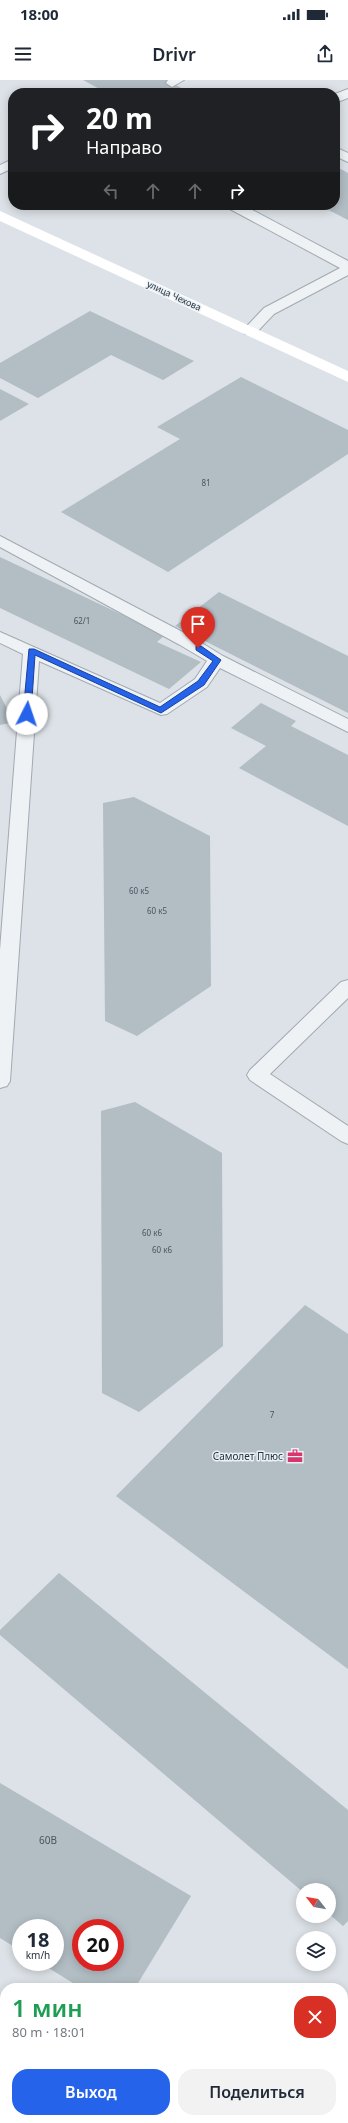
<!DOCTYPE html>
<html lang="ru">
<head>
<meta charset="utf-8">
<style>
  :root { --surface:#fff; --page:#f2f2f3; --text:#1f2937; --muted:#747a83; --accent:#2563eb }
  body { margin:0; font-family:"Noto Sans",sans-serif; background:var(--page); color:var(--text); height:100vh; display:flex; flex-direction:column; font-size:15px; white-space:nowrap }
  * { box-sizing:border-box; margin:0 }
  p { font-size:13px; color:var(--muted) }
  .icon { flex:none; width:22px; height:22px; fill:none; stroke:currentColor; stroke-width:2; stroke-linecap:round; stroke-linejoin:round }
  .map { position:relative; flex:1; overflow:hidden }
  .sheet { position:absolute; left:0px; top:1903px; width:348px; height:140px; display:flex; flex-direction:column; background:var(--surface); border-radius:16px 16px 0 0; box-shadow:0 2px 10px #0003 }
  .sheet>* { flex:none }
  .top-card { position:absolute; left:8px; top:8px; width:332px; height:122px; border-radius:16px; box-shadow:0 2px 10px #0003; background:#202124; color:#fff; overflow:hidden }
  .needle { width:26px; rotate:301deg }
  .buttons { position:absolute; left:296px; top:1803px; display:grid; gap:8px }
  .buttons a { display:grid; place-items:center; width:40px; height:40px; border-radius:50%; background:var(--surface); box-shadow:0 2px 10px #0003; font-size:20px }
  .speed { position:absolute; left:12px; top:1839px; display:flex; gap:8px; font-size:20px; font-weight:700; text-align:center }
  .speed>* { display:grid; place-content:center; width:52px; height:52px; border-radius:50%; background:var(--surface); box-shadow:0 2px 10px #0003; line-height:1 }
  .speed small { font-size:10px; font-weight:400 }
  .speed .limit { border:6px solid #d22; background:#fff; color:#111 }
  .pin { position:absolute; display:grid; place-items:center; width:34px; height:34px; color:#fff; margin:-41px -17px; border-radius:50% 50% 50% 0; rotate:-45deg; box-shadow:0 0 4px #0007 }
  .pin .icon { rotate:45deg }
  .me { position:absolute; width:44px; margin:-22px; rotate:4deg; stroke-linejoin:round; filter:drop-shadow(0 0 3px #0008) }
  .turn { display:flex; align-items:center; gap:14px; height:84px; padding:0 12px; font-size:18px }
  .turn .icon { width:52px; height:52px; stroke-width:2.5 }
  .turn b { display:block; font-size:28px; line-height:34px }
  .lanes { display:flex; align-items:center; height:38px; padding:0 12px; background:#0003; justify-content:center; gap:20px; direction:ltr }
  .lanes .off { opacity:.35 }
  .round { display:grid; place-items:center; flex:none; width:42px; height:42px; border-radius:16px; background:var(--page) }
  .head { display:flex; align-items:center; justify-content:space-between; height:68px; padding:0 12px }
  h1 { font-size:24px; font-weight:600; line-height:30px; color:#1e9e55 }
  .primary-button { display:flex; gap:8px; margin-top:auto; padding:8px 12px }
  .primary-button a { flex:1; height:46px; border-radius:16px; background:var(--accent); color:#fff; font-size:16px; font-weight:600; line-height:46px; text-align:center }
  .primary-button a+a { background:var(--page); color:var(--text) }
  .status { display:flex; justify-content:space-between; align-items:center; height:28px; padding:0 20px; background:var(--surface); direction:ltr }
  .status svg { height:11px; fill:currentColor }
  header { display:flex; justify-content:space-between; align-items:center; height:52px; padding:0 12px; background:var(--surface); font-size:18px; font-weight:600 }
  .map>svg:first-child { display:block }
  .building { fill:#b2bdc4; fill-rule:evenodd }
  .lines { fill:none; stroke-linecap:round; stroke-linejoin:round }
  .lane-casing { stroke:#a1aab1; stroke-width:2 }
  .lane { fill:#eef2f5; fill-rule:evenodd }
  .secondary { fill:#fff; fill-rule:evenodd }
  .route { fill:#2563eb; stroke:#184099 }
  .labels { text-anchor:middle; stroke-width:3; stroke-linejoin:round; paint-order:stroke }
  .number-label { font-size:8px; fill:#485660 }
  .far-street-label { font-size:9px; fill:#24333e; stroke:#ebf1f5 }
  .poi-label { font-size:10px; fill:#24333e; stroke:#ebf1f5; text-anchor:end }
  .near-number-label { font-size:10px; fill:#485660 }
</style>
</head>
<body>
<div class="status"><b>18:00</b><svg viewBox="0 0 49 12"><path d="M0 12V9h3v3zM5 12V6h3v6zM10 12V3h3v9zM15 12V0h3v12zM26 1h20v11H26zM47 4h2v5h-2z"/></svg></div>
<header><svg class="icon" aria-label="menu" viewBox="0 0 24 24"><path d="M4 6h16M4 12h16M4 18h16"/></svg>Drivr<svg class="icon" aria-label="share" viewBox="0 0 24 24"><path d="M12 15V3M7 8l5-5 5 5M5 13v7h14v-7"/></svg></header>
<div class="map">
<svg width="348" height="2043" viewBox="0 0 348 2043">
  <rect width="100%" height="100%" fill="#dce2e7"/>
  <g class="building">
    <path d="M 83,0 L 166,0 L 191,13 L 107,13 Z"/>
    <path d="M 335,86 L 348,93 L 348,140 L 319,125 L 335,125 Z"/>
    <path d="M 90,231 L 194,281 L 163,300 L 111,275 L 38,318 L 0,298 L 0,283 Z"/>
    <path d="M 241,297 L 348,350 L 348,374 L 168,492 L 61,432 L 180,359 L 157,347 Z"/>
    <path d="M 0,309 L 29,324 L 0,341 Z"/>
    <path d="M 0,477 L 165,555 L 157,562 L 201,582 L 169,609 L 0,528 Z"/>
    <path d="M 219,512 L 348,576 L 348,633 L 175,546 Z"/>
    <path d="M 0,615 L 14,642 L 0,645 Z"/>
    <path d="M 261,623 L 296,641 L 291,646 L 348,675 L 348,746 L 239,688 L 266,666 L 231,648 Z"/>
    <path d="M 134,717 L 210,756 L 211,906 L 137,956 L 105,941 L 103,723 Z"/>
    <path d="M 135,1022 L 222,1073 L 223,1266 L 139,1332 L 102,1313 L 101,1031 Z"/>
    <path d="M 305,1225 L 348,1254 L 348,1589 L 116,1416 Z"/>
    <path d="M 59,1493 L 348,1730 L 348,1841 L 343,1846 L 329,1834 L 329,1810 L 303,1810 L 303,1812 L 0,1555 L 0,1550 Z"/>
    <path d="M 0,1703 L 191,1816 L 135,1908 L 81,1908 L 39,1882 L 55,1882 L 55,1848 L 21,1848 L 21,1871 L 0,1858 ZM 81,1848 L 115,1848 L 115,1882 L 81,1882 Z"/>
  </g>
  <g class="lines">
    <g class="lane-casing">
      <g id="lane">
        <path d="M 168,0 L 184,0 L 172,7 L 166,3 Z"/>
        <path d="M 348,9 L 348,18 L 335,23 L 335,14 Z"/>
        <path d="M 335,67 L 348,73 L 348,82 L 335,76 Z"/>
        <path d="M 13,79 L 13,88 L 0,94 L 0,85 Z"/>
        <path d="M 226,125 L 243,125 L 348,181 L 348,195 L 274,234 L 255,254 L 245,254 L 243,251 L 245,248 L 264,228 L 340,188 L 228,128 Z"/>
        <path d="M 0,456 L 192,557 L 223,576 L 348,639 L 348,652 L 220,588 L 207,607 L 167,634 L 161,635 L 39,581 L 10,1001 L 7,1006 L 0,1008 L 0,870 L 23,574 L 0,563 L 0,552 L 160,623 L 195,599 L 207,581 L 180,565 L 0,467 Z"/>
        <path d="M 348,900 L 348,918 L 270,994 L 348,1046 L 348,1064 L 341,1061 L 250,1000 L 247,995 L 250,990 L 341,902 Z"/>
      </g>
    </g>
    <use href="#lane" class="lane"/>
    <path class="secondary" d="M 0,131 L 348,291 L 348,302 L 0,141 Z"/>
  </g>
  <path class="route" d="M 196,566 L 201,566 L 221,580 L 204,605 L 161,633 L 35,575 L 31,634 L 27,637 L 23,634 L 29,569 L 34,569 L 160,627 L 198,601 L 213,581 L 196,570 Z"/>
  <defs>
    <g id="office-bare" transform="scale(1.2)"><path d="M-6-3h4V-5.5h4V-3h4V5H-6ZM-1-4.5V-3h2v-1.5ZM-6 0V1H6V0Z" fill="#d8356d" stroke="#ebf1f5" stroke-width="2.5" paint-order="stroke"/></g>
  </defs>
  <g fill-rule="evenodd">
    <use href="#office-bare" x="295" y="1376"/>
  </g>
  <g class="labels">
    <g class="number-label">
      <text x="206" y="406">81</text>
      <text x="82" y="544">62/1</text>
      <text x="139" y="814">60 к5</text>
      <text x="157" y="834">60 к5</text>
      <text x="152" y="1156">60 к6</text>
      <text x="162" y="1173">60 к6</text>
      <text x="272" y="1338">7</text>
    </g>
    <g class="far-street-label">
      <text transform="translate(174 216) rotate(25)" y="3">улица Чехова</text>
    </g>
    <g class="poi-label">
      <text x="283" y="1380">Самолет Плюс</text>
    </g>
    <g class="near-number-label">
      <text x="48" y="1764">60В</text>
    </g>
  </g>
</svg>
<div class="buttons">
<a><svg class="needle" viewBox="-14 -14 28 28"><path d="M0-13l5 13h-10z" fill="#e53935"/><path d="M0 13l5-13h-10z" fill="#747a83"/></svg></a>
<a><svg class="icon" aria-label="layers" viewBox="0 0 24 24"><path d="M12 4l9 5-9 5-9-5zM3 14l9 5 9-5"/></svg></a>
</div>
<div class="speed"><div>18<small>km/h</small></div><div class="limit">20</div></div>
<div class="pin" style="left:198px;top:568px;background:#d93025"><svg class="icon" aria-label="arrive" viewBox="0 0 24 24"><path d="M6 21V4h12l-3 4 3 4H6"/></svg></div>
<svg class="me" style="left:27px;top:634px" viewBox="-20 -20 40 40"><circle r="19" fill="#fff"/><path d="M0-13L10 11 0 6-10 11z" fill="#2563eb"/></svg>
<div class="top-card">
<div class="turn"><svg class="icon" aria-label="right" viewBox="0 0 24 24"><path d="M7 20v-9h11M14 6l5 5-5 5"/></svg><div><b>20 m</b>Направо</div></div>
<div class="lanes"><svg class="icon off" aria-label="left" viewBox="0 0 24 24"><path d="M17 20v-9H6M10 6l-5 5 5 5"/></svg><svg class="icon off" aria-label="ahead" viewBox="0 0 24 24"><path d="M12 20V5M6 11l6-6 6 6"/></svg><svg class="icon off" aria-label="ahead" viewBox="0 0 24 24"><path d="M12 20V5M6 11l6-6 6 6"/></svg><svg class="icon" aria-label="right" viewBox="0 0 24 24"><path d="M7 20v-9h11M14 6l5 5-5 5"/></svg></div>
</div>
<section class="sheet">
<div class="head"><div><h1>1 мин</h1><p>80 m · 18:01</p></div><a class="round" style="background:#d93025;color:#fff"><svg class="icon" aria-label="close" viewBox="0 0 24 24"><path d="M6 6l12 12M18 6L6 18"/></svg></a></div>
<div class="primary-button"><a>Выход</a><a>Поделиться</a></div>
</section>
</div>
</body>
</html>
